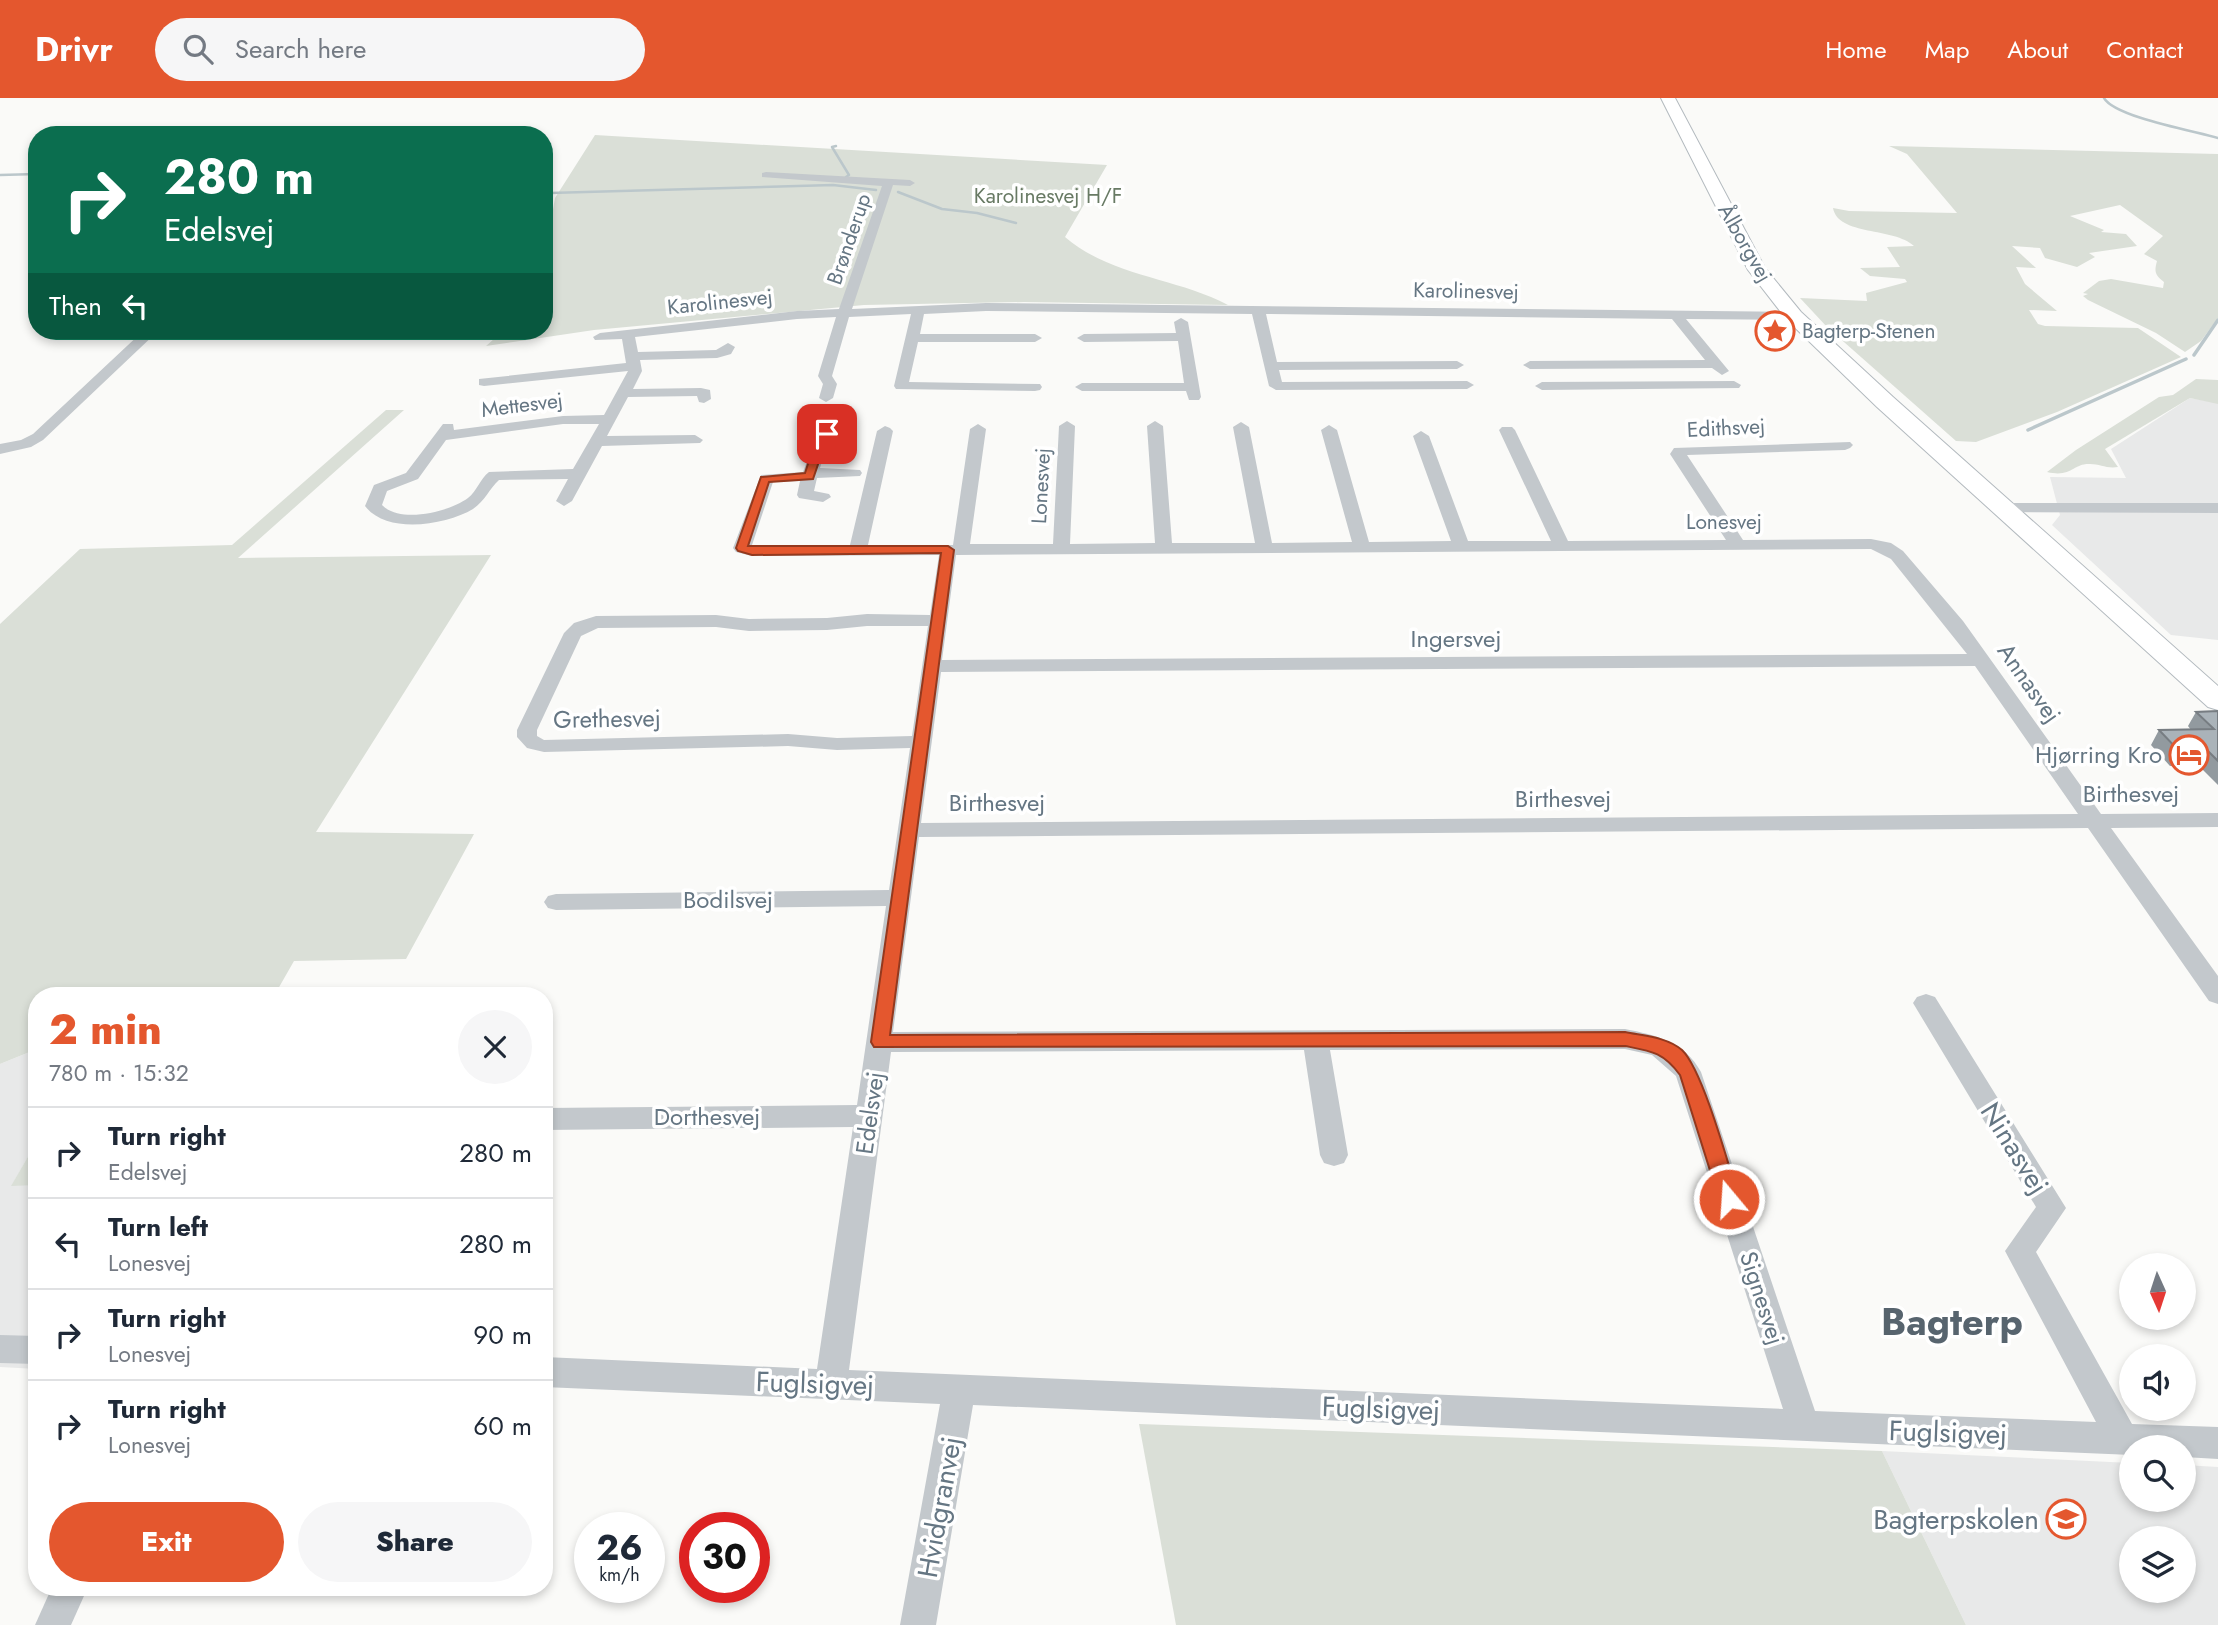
<!DOCTYPE html>
<html lang="en">
<head>
<meta charset="utf-8">
<style>
  :root { --surface:#fff; --page:#f6f6f7; --text:#1f2937; --muted:#747a83; --line:#e0e1e3; --accent:#e4572e }
  body { margin:0; font-family:Jost,sans-serif; background:var(--page); color:var(--text); height:100vh; display:flex; flex-direction:column; font-size:26px; white-space:nowrap }
  * { box-sizing:border-box; margin:0 }
  p { font-size:23px; color:var(--muted) }
  .icon { flex:none; width:38px; height:38px; fill:none; stroke:currentColor; stroke-width:2; stroke-linecap:round; stroke-linejoin:round }
  .map { position:relative; flex:1; overflow:hidden }
  .sheet { position:absolute; left:28px; top:889px; width:525px; height:609px; display:flex; flex-direction:column; background:var(--surface); border-radius:28px; box-shadow:0 4px 10px #0003 }
  .sheet>* { flex:none }
  .banner { position:absolute; left:28px; top:28px; width:525px; height:214px; border-radius:28px; box-shadow:0 4px 10px #0003; background:#0b6e4f; color:#fff; overflow:hidden }
  .needle { width:46px; rotate:177deg }
  .buttons { position:absolute; left:2119px; top:1155px; display:grid; gap:14px }
  .buttons a { display:grid; place-items:center; width:77px; height:77px; border-radius:50%; background:var(--surface); box-shadow:0 4px 10px #0003; font-size:35px }
  .speed { position:absolute; left:574px; top:1414px; display:flex; gap:14px; font-size:35px; font-weight:700; text-align:center }
  .speed>* { display:grid; place-content:center; width:91px; height:91px; border-radius:50%; background:var(--surface); box-shadow:0 4px 10px #0003; line-height:1 }
  .speed small { font-size:18px; font-weight:400 }
  .speed .limit { border:10px solid #d22; background:#fff; color:#111 }
  .pin { position:absolute; display:grid; place-items:center; width:60px; height:60px; color:#fff; margin:-30px; border-radius:14px; box-shadow:0 4px 10px #0006 }
  .me { position:absolute; width:77px; margin:-38px; rotate:342deg; stroke-linejoin:round; filter:drop-shadow(0 0 5px #0008) }
  .turn { display:flex; align-items:center; gap:24px; height:147px; padding:0 21px; font-size:32px }
  .turn .icon { width:91px; height:91px; stroke-width:2.5 }
  .turn b { display:block; font-size:49px; line-height:60px }
  .then { display:flex; align-items:center; height:66px; padding:0 21px; background:#0003; gap:14px; font-size:26px }
  .round { display:grid; place-items:center; flex:none; width:74px; height:74px; border-radius:37px; background:var(--page) }
  .headline { display:flex; align-items:center; justify-content:space-between; height:119px; padding:0 21px }
  h1 { font-size:42px; font-weight:800; line-height:52px; color:var(--accent) }
  .primary-button { display:flex; gap:14px; margin-top:auto; padding:14px 21px }
  .primary-button a { flex:1; height:80px; border-radius:42px; background:var(--accent); color:#fff; font-size:28px; font-weight:800; line-height:80px; text-align:center }
  .primary-button a+a { background:var(--page); color:var(--text) }
  ul { padding:0; list-style:none }
  li { display:flex; align-items:center; gap:21px; height:91px; padding:0 21px; border-top:2px solid var(--line) }
  li div { flex:1 }
  li b { display:block; font-size:26px }
  li em { font-style:normal }
  header { display:flex; align-items:center; gap:42px; box-sizing:border-box; height:98px; padding:0 35px; background:var(--accent); color:#fff }
  header strong { font-size:33px }
  nav { display:flex; gap:38px; margin-inline-start:auto; font-size:24px }
  .search { width:490px; height:63px; background:var(--page); display:flex; align-items:center; gap:18px; box-sizing:border-box; padding:0 24px; border-radius:38px; color:var(--muted); font-size:26px }
  .map>svg:first-child { display:block }
  .built { fill:#e8e9e9; fill-rule:evenodd }
  .green { fill:#dadfd7 }
  .lines { fill:none; stroke-linecap:round; stroke-linejoin:round }
  .stream-far1 { stroke:#bbc7cb; stroke-width:2.5 }
  .stream { stroke:#bbc7cb; stroke-width:3.5 }
  .secondary-casing { stroke:#b3babf; stroke-width:2 }
  .street { fill:#c3c8cc; fill-rule:evenodd }
  .secondary { fill:#fff; fill-rule:evenodd }
  .wall { fill:#929a9f }
  .building { fill:#aab3b9; stroke:#777d82; stroke-width:2 }
  .route { fill:#e4572e; stroke:#94391e; stroke-width:2 }
  .labels { text-anchor:middle; stroke-width:7; stroke-linejoin:round; paint-order:stroke }
  .far-park-label { font-size:21px; fill:#687a64; stroke:#fff }
  .far-street-label { font-size:21px; fill:#657683; stroke:#fff }
  .far-poi-label { font-size:21px; fill:#657683; stroke:#fff; text-anchor:start }
  .street-label { font-size:24px; fill:#657683; stroke:#fff }
  .poi-label { font-size:24px; fill:#657683; stroke:#fff; text-anchor:end }
  .near-street-label { font-size:28px; fill:#657683; stroke:#fff }
  .near-poi-label { font-size:28px; fill:#657683; stroke:#fff; text-anchor:end }
  .near-district-label { font-size:38px; font-weight:bold; fill:#57646e; stroke:#fff }
</style>
</head>
<body>
<header>
<strong>Drivr</strong>
<div class="search"><svg class="icon" aria-label="search" viewBox="0 0 24 24"><circle cx="10" cy="10" r="6"/><path d="M15 15l6 6"/></svg>Search here</div>
<nav><a>Home</a><a>Map</a><a>About</a><a>Contact</a></nav>
</header>
<div class="map">
<svg width="2218" height="1527" viewBox="0 0 2218 1527">
  <rect width="100%" height="100%" fill="#fafaf8"/>
  <g class="built">
    <path d="M 2190,300 L 2218,305 L 2218,542 L 2171,537 L 2052,427 L 2060,417 L 2050,379 L 2126,380 L 2111,351 Z"/>
    <path d="M 37,951 L 37,1043 L 12,1087 L 37,1087 L 37,1271 L 0,1269 L 0,966 Z"/>
    <path d="M 1882,1353 L 2131,1365 L 2132,1402 L 2184,1402 L 2184,1367 L 2218,1369 L 2218,1527 L 1966,1527 ZM 2132,1440 L 2184,1440 L 2184,1493 L 2132,1493 Z"/>
  </g>
  <g class="green">
    <path d="M 595,37 L 1107,67 L 1065,139 C 1112,179 1175,179 1228,207 L 1024,204 L 864,207 L 594,232 L 486,248 L 503,233 L 544,233 L 544,162 L 555,100 Z"/>
    <path d="M 1889,48 L 2218,56 L 2218,220 L 2201,243 L 2185,254 L 2156,235 L 2088,202 L 2083,198 L 2088,196 L 2083,195 L 2099,183 L 2111,181 L 2163,190 L 2164,184 C 2155,177 2154,174 2157,163 L 2144,156 L 2163,138 L 2120,107 L 2070,118 L 2104,132 L 2101,134 L 2126,136 L 2137,148 L 2089,155 L 2095,159 L 2077,169 L 2045,160 L 2040,150 L 2012,148 L 2036,170 L 2016,169 L 2025,186 L 2057,213 L 2029,212 L 2038,226 L 2045,228 L 2138,230 L 2181,259 L 2057,314 L 1976,344 L 1956,343 L 1827,229 L 1800,200 L 1867,203 L 1866,195 L 1907,184 L 1905,181 L 1870,178 L 1860,170 L 1900,169 L 1887,149 L 1914,148 C 1894,129 1838,138 1833,110 L 1849,113 L 1957,115 L 1907,56 Z"/>
    <path d="M 2196,281 L 2218,282 L 2218,306 L 2190,300 L 2105,351 L 2118,369 C 2107,371 2100,366 2090,366 C 2073,365 2072,380 2047,374 L 2076,352 L 2159,299 L 2173,297 Z"/>
    <path d="M 386,312 L 404,312 L 238,460 L 491,457 L 316,734 L 474,736 L 406,861 L 294,863 L 274,898 L 37,898 L 37,951 L 0,966 L 0,526 L 80,451 L 232,447 Z"/>
    <path d="M 37,1043 L 37,1087 L 11,1088 Z"/>
    <path d="M 1139,1326 L 1882,1353 L 1966,1527 L 1176,1527 Z"/>
  </g>
  <g class="lines">
    <g class="stream-far1">
      <path d="M 2104,0 C 2115,19 2194,33 2218,40"/>
      <path d="M 836,48 L 832,49 L 849,77 L 846,79"/>
      <path d="M 0,77 L 37,76"/>
      <path d="M 544,92 L 550,95 L 833,87 L 876,92"/>
      <path d="M 898,94 L 942,111 L 977,115 L 1016,125"/>
    </g>
    <g class="stream">
      <path d="M 2194,257 L 2218,222"/>
      <path d="M 2028,332 L 2186,261"/>
    </g>
    <g class="secondary-casing">
      <path id="secondary" d="M 1661,0 L 1675,0 L 1765,170 L 1801,214 L 1893,299 L 2218,588 L 2218,612 L 2208,609 L 1877,309 L 1787,222 L 1748,172 Z"/>
    </g>
    <g class="street">
      <path d="M 766,74 L 910,82 L 915,85 L 910,88 L 893,87 L 852,211 L 986,205 L 1794,214 L 1801,218 L 1794,222 L 1686,221 L 1729,273 L 1722,277 L 1712,270 L 1530,271 L 1523,267 L 1530,263 L 1705,262 L 1672,221 L 1266,216 L 1277,264 L 1457,263 L 1464,267 L 1457,271 L 1279,272 L 1282,284 L 1467,283 L 1474,287 L 1467,291 L 1276,292 L 1269,288 L 1252,216 L 986,213 L 924,216 L 920,236 L 1035,236 L 1042,240 L 1035,244 L 918,244 L 909,284 L 1040,286 L 1042,289 L 1040,292 L 1035,293 L 896,291 L 894,288 L 911,216 L 849,219 L 832,278 L 837,286 L 833,300 L 826,304 L 819,300 L 823,286 L 818,278 L 836,219 L 797,221 L 635,239 L 638,254 L 716,252 L 728,245 L 735,249 L 731,256 L 717,260 L 640,262 L 642,273 L 633,291 L 701,290 L 710,292 L 711,301 L 704,305 L 699,304 L 697,298 L 628,299 L 607,338 L 695,337 L 703,342 L 700,345 L 602,348 L 572,403 L 564,408 L 556,403 L 568,381 L 499,382 C 489,391 485,403 473,411 C 446,427 387,437 365,408 L 374,387 L 406,375 L 443,326 L 453,326 L 454,332 L 563,318 L 604,317 L 628,273 L 484,288 L 479,287 L 479,281 L 626,265 L 622,241 L 595,242 L 593,239 L 600,235 L 797,213 L 839,211 L 882,88 L 762,79 L 762,75 ZM 563,326 L 599,326 L 573,371 L 489,374 C 480,381 477,393 468,400 C 449,414 400,426 382,407 L 387,393 L 418,381 L 446,342 Z"/>
      <path d="M 1181,220 L 1188,224 L 1201,299 L 1199,302 L 1189,302 L 1186,293 L 1082,293 L 1075,289 L 1082,285 L 1184,285 L 1178,243 L 1084,244 L 1077,240 L 1084,236 L 1176,235 L 1174,224 Z"/>
      <path d="M 143,233 L 158,233 L 43,342 L 31,349 L 0,356 L 0,346 L 21,342 L 33,336 Z"/>
      <path d="M 1734,283 L 1741,287 L 1739,290 L 1542,292 L 1535,288 L 1542,284 Z"/>
      <path d="M 1067,323 L 1075,328 L 1070,446 L 1155,445 L 1147,328 L 1155,323 L 1163,328 L 1172,445 L 1255,445 L 1233,329 L 1241,324 L 1249,329 L 1272,445 L 1352,444 L 1321,332 L 1329,327 L 1337,332 L 1369,444 L 1451,443 L 1413,338 L 1421,333 L 1429,338 L 1468,443 L 1551,443 L 1499,332 L 1502,329 L 1512,329 L 1515,332 L 1568,443 L 1726,442 L 1670,356 L 1674,350 L 1850,344 L 1853,347 L 1850,350 L 1845,352 L 1687,357 L 1743,442 L 1871,441 L 1891,445 L 1903,453 L 1963,523 L 2101,716 L 2218,715 L 2218,729 L 2111,730 L 2218,878 L 2218,906 L 2209,903 L 2088,730 L 919,739 L 893,934 L 1625,931 C 1656,937 1685,944 1701,974 L 1815,1313 L 2096,1324 L 2005,1153 L 2036,1109 L 1913,905 L 1917,899 L 1926,896 L 1935,899 L 2066,1110 L 2036,1154 L 2132,1326 L 2218,1329 L 2218,1361 L 2184,1359 L 2184,1349 L 2132,1349 L 2132,1357 L 973,1307 L 936,1527 L 900,1527 L 940,1306 L 544,1289 L 544,1259 L 817,1271 L 853,1029 L 544,1032 L 544,1010 L 857,1007 L 886,808 L 556,812 L 548,810 L 544,804 L 548,798 L 556,796 L 889,792 L 910,650 L 837,652 L 788,648 L 544,654 L 527,650 L 517,639 L 517,632 L 564,535 L 574,525 L 596,518 L 716,517 L 749,521 L 827,520 L 867,516 L 930,517 L 939,457 L 752,458 L 736,454 L 733,450 L 761,377 L 803,374 L 818,334 L 851,332 L 854,335 L 851,338 L 829,341 L 820,370 L 860,372 L 862,375 L 860,378 L 817,380 L 814,393 L 829,396 L 831,399 L 823,404 L 799,400 L 797,397 L 800,383 L 773,384 L 752,447 L 850,447 L 877,333 L 885,328 L 890,330 L 893,333 L 868,447 L 953,447 L 970,331 L 978,326 L 986,331 L 970,446 L 1053,446 L 1059,328 ZM 1871,451 L 1891,461 L 1967,556 L 942,562 L 956,457 ZM 867,528 L 928,528 L 912,638 L 837,640 L 788,636 L 544,642 L 537,638 L 537,632 L 581,538 L 598,530 L 716,529 L 749,533 L 827,532 ZM 1975,568 L 2078,716 L 921,725 L 941,574 ZM 1625,951 L 1652,957 L 1676,978 L 1783,1311 L 849,1272 L 891,954 L 1304,952 L 1320,1057 L 1324,1065 L 1334,1068 L 1344,1065 L 1348,1057 L 1330,952 Z"/>
      <path d="M 2005,405 L 2218,405 L 2218,415 L 1999,414 L 1997,410 Z"/>
      <path d="M 0,1237 L 37,1238 L 37,1266 L 0,1265 Z"/>
      <path d="M 52,1489 L 88,1489 L 71,1527 L 35,1527 Z"/>
    </g>
    <use href="#secondary" class="secondary"/>
  </g>
  <path class="wall" d="M 2218,613 L 2218,687 L 2198,667 L 2170,668 L 2151,647 L 2159,632 L 2191,632 L 2188,628 L 2196,614 Z"/>
  <path class="building" d="M 2218,613 L 2218,663 L 2207,652 L 2179,653 L 2159,632 L 2214,631 L 2196,614 Z"/>
  <path class="route" d="M 827,332 L 832,336 L 827,340 L 813,381 L 769,384 L 748,448 L 948,448 L 954,452 L 890,937 L 1625,934 C 1644,938 1667,939 1682,952 C 1703,972 1729,1069 1739,1101 L 1736,1106 L 1729,1109 L 1722,1106 L 1719,1101 L 1680,977 C 1663,954 1651,953 1625,948 L 874,949 L 871,944 L 941,455 L 752,457 L 738,453 L 736,450 L 761,379 L 805,375 L 817,338 Z"/>
  <defs>
    <g id="sight-ring" transform="scale(2.0125)"><circle r="9.5" fill="#fff" stroke="#e4572e" stroke-width="1.5"/><path d="M0-6L1.8-2.2L6-1.7L2.9 1.2L3.7 5.4L0 3.3L-3.7 5.4L-2.9 1.2L-6-1.7L-1.8-2.2Z" fill="#e4572e"/></g>
    <g id="hotel-ring" transform="scale(2.0125)"><circle r="9.5" fill="#fff" stroke="#e4572e" stroke-width="1.5"/><path d="M-6-4.5h1.5V1H6V5H4.5V3h-9V5H-6ZM-4 0a1.8 1.8 0 1 1 3.6 0ZM.5 0V-2.5h3Q6-2.5 6 0Z" fill="#e4572e"/></g>
    <g id="school-ring" transform="scale(2.0125)"><circle r="9.5" fill="#fff" stroke="#e4572e" stroke-width="1.5"/><path d="M0-5L7-2L0 1L-7-2ZM-4 1L0 2.5L4 1V4Q0 6-4 4Z" fill="#e4572e"/></g>
  </defs>
  <g fill-rule="evenodd">
    <use href="#sight-ring" x="1775" y="233"/>
    <use href="#hotel-ring" x="2189" y="657"/>
    <use href="#school-ring" x="2066" y="1421"/>
  </g>
  <g class="labels">
    <g class="far-park-label">
      <text x="1048" y="105">Karolinesvej H/F</text>
    </g>
    <g class="far-street-label">
      <text transform="translate(849 141) rotate(-71)" y="7">Brønderup</text>
      <text transform="translate(1745 145) rotate(60)" y="7">Ålborgvej</text>
      <text transform="translate(1466 193) rotate(1)" y="7">Karolinesvej</text>
      <text transform="translate(720 204) rotate(-6)" y="7">Karolinesvej</text>
      <text transform="translate(522 307) rotate(-7)" y="7">Mettesvej</text>
      <text transform="translate(1726 330) rotate(-3)" y="7">Edithsvej</text>
      <text transform="translate(1041 388) rotate(-87)" y="7">Lonesvej</text>
      <text x="1724" y="431">Lonesvej</text>
    </g>
    <g class="far-poi-label">
      <text x="1802" y="240">Bagterp-Stenen</text>
    </g>
    <g class="street-label">
      <text x="1456" y="549">Ingersvej</text>
      <text transform="translate(2029 585) rotate(55)" y="8">Annasvej</text>
      <text transform="translate(607 621) rotate(-1)" y="8">Grethesvej</text>
      <text x="2131" y="704">Birthesvej</text>
      <text x="1563" y="709">Birthesvej</text>
      <text x="997" y="713">Birthesvej</text>
      <text x="728" y="810">Bodilsvej</text>
      <text transform="translate(870 1015) rotate(-82)" y="8">Edelsvej</text>
      <text x="707" y="1027">Dorthesvej</text>
      <text transform="translate(1762 1200) rotate(72)" y="8">Signesvej</text>
    </g>
    <g class="poi-label">
      <text x="2162" y="665">Hjørring Kro</text>
    </g>
    <g class="near-street-label">
      <text transform="translate(2015 1050) rotate(58)" y="10">Ninasvej</text>
      <text transform="translate(815 1285) rotate(2)" y="10">Fuglsigvej</text>
      <text transform="translate(1381 1310) rotate(2)" y="10">Fuglsigvej</text>
      <text transform="translate(1948 1334) rotate(2)" y="10">Fuglsigvej</text>
      <text transform="translate(939 1409) rotate(-80)" y="10">Hvidgranvej</text>
    </g>
    <g class="near-poi-label">
      <text x="2039" y="1431">Bagterpskolen</text>
    </g>
    <g class="near-district-label">
      <text x="1952" y="1237">Bagterp</text>
    </g>
  </g>
</svg>
<div class="buttons">
<a><svg class="needle" viewBox="-14 -14 28 28"><path d="M0-13l5 13h-10z" fill="#e53935"/><path d="M0 13l5-13h-10z" fill="#747a83"/></svg></a>
<a><svg class="icon" aria-label="sound" viewBox="0 0 24 24"><path d="M4 9h4l5-4v14l-5-4H4zM17 9q2 3 0 6"/></svg></a>
<a><svg class="icon" aria-label="search" viewBox="0 0 24 24"><circle cx="10" cy="10" r="6"/><path d="M15 15l6 6"/></svg></a>
<a><svg class="icon" aria-label="layers" viewBox="0 0 24 24"><path d="M12 4l9 5-9 5-9-5zM3 14l9 5 9-5"/></svg></a>
</div>
<div class="speed"><div>26<small>km/h</small></div><div class="limit">30</div></div>
<div class="pin" style="left:827px;top:336px;background:#d93025"><svg class="icon" aria-label="arrive" viewBox="0 0 24 24"><path d="M6 21V4h12l-3 4 3 4H6"/></svg></div>
<svg class="me" style="left:1729px;top:1101px" viewBox="-20 -20 40 40"><circle r="17" fill="#e4572e" stroke="#fff" stroke-width="3"/><path d="M0-11L8 9 0 5-8 9z" fill="#fff"/></svg>
<div class="banner">
<div class="turn"><svg class="icon" aria-label="right" viewBox="0 0 24 24"><path d="M7 20v-9h11M14 6l5 5-5 5"/></svg><div><b>280 m</b>Edelsvej</div></div>
<div class="then">Then<svg class="icon" aria-label="left" viewBox="0 0 24 24"><path d="M17 20v-9H6M10 6l-5 5 5 5"/></svg></div>
</div>
<section class="sheet">
<div class="headline"><div><h1>2 min</h1><p>780 m · 15:32</p></div><a class="round"><svg class="icon" aria-label="close" viewBox="0 0 24 24"><path d="M6 6l12 12M18 6L6 18"/></svg></a></div>
<ul>
<li><svg class="icon" aria-label="right" viewBox="0 0 24 24"><path d="M7 20v-9h11M14 6l5 5-5 5"/></svg><div><b>Turn right</b><p>Edelsvej</p></div><em>280 m</em></li>
<li><svg class="icon" aria-label="left" viewBox="0 0 24 24"><path d="M17 20v-9H6M10 6l-5 5 5 5"/></svg><div><b>Turn left</b><p>Lonesvej</p></div><em>280 m</em></li>
<li><svg class="icon" aria-label="right" viewBox="0 0 24 24"><path d="M7 20v-9h11M14 6l5 5-5 5"/></svg><div><b>Turn right</b><p>Lonesvej</p></div><em>90 m</em></li>
<li><svg class="icon" aria-label="right" viewBox="0 0 24 24"><path d="M7 20v-9h11M14 6l5 5-5 5"/></svg><div><b>Turn right</b><p>Lonesvej</p></div><em>60 m</em></li>
</ul>
<div class="primary-button"><a>Exit</a><a>Share</a></div>
</section>
</div>
</body>
</html>
